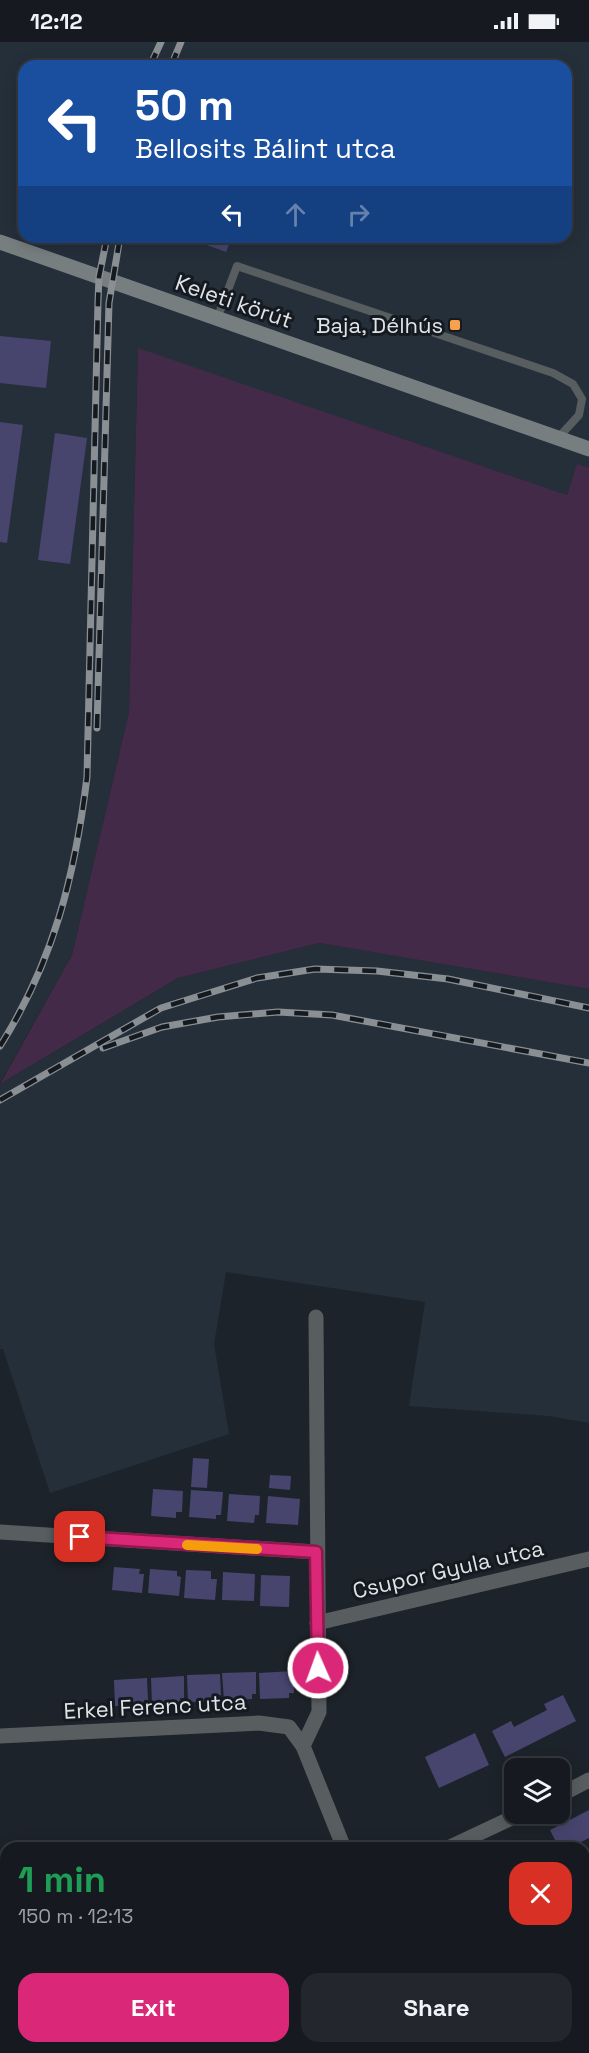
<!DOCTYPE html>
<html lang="en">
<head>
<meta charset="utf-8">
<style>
  :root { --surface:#161a20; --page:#23272d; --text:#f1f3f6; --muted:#9ea1a5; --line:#35383e; --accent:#db2777 }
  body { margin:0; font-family:"Space Grotesk",sans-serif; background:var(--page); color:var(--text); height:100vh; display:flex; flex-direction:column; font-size:22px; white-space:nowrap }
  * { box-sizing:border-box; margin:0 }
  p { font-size:20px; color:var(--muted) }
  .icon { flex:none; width:33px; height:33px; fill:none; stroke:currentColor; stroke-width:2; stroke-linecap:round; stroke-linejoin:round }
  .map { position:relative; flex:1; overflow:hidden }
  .side { position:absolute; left:0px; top:1800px; width:590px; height:212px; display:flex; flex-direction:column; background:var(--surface); border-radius:18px 18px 0 0; box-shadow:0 3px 15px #0003,0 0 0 2px var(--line) }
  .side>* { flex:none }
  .banner { position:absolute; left:18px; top:18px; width:554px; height:183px; border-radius:18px; box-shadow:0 3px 15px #0003,0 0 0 2px var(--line); background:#1a4fa0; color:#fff; overflow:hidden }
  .controls { position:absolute; left:504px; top:1716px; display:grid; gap:12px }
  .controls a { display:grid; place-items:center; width:66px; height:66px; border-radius:12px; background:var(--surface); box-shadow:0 3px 15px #0003,0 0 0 2px var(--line); font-size:30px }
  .pin { position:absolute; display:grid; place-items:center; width:51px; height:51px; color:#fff; margin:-26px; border-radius:12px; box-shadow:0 3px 9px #0006 }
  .me { position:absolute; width:66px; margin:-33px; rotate:358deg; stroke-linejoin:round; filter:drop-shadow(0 0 4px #0008) }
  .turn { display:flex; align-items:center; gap:21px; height:126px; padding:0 18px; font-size:27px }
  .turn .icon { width:78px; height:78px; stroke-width:2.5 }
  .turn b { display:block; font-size:42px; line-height:51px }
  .lanes { display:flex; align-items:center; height:57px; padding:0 18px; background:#0003; justify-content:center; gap:30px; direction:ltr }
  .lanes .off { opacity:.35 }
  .round { display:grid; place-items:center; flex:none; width:63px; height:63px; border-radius:18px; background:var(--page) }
  .overview { display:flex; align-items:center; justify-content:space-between; height:102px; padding:0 18px }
  h1 { font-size:36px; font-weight:800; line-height:45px; color:#1e9e55 }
  .primary-button { display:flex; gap:12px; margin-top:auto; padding:12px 18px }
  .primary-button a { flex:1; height:69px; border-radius:18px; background:var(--accent); color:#fff; font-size:24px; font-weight:800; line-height:69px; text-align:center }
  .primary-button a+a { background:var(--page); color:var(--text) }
  .status { display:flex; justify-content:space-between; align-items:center; height:42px; padding:0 30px; background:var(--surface); direction:ltr }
  .status svg { height:16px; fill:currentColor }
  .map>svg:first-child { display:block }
  .built { fill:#252f3a; fill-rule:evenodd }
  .green { fill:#422a48 }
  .building { fill:#47456e }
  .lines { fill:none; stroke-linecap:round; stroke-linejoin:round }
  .service { stroke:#585d5f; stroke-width:8 }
  .minor { stroke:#585d5f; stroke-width:15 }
  .secondary { stroke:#767e80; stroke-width:15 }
  .rail-casing { stroke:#8a8f94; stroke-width:7 }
  .rail { stroke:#141a20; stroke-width:4.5; stroke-dasharray:14; stroke-linecap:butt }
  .route-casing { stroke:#8e194d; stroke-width:15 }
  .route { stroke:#db2777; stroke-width:10 }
  .slow { stroke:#f59e0b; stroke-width:10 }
  .poi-dot { fill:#f8a04b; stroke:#141a20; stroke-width:2 }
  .labels { text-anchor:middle; stroke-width:6; stroke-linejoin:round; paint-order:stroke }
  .street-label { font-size:22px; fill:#dfe4e8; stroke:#141a20 }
  .poi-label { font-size:22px; fill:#dfe4e8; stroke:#141a20; text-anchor:end }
</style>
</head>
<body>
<div class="status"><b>12:12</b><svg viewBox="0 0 49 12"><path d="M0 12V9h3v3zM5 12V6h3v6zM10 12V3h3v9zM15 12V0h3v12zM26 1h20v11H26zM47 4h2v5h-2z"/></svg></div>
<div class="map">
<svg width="589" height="2011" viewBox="0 0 589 2011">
  <rect width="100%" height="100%" fill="#1d232a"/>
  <g class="built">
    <path d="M 0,0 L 589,0 L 589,426 L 577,423 L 567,453 L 138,307 L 129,670 L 72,913 L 0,1041 ZM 24,24 L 566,24 L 566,195 L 24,195 Z"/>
    <path d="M 319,901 L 589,947 L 589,1381 L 549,1374 L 409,1364 L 425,1260 L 226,1230 L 214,1302 L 229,1392 L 50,1451 L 3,1307 L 0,1307 L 0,1042 L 178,936 Z"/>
  </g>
  <path class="green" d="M 138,306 L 567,453 L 577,422 L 589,426 L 589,947 L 319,901 L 178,936 L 0,1042 L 72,913 L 129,670 Z"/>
  <g class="building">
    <path d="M 185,195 L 232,195 L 226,210 Z"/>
    <path d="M 0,294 L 51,299 L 46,346 L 0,341 Z"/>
    <path d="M 0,380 L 23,383 L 7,501 L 0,500 Z"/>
    <path d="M 55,391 L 87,396 L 70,522 L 38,518 Z"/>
    <path d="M 193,1416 L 209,1417 L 207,1446 L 191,1445 Z"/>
    <path d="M 270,1433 L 291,1434 L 290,1448 L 269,1446 Z"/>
    <path d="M 153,1447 L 183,1449 L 182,1470 L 176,1470 L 176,1476 L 151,1474 Z"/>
    <path d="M 191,1448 L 223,1450 L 221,1473 L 216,1473 L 216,1477 L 189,1475 Z"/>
    <path d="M 229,1452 L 260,1454 L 259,1473 L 255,1473 L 254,1481 L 227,1479 Z"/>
    <path d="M 268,1454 L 300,1457 L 298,1483 L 266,1481 Z"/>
    <path d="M 114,1525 L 140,1527 L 139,1532 L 144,1532 L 142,1551 L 112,1548 Z"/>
    <path d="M 150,1527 L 177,1529 L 177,1534 L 181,1535 L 179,1554 L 148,1551 Z"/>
    <path d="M 186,1528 L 211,1529 L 211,1537 L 217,1537 L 215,1558 L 184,1556 Z"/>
    <path d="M 223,1530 L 255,1532 L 254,1559 L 222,1558 Z"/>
    <path d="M 261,1533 L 290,1534 L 289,1565 L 260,1564 Z"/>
    <path d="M 293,1629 L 294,1651 L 289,1651 L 289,1656 L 260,1657 L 259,1631 Z"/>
    <path d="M 256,1630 L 256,1652 L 252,1652 L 252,1657 L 224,1658 L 222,1631 Z"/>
    <path d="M 220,1632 L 221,1653 L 217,1653 L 217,1659 L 188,1660 L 187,1633 Z"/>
    <path d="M 184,1634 L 184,1656 L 180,1656 L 181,1661 L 152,1662 L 151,1636 Z"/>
    <path d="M 147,1636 L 148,1658 L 144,1658 L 144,1663 L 115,1664 L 114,1638 Z"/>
    <path d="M 563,1653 L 576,1679 L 505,1715 L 492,1689 L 511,1679 L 514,1685 L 547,1668 L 544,1662 Z"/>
    <path d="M 475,1691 L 489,1723 L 439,1746 L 425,1715 Z"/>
    <path d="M 589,1768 L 589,1796 L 569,1806 L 559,1806 L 550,1788 Z"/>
    <path d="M 525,1798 L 529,1806 L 510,1806 Z"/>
    <path d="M 5,1898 L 6,1930 L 0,1933 L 0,1900 Z"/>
    <path d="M 589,1976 L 589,2007 L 581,2011 L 516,2011 L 527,2006 L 584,2006 L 584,1979 Z"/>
    <path d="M 44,2006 L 118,2006 L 103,2011 L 46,2011 Z"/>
    <path d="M 301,2006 L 348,2006 L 350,2011 L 303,2011 Z"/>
  </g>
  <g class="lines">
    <path class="service" d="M 217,277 L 237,224 L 553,331 L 573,342 L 582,357 L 579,373 L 558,396"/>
    <g class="minor">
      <path d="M 316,1275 L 319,1670 L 303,1704 L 344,1806"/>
      <path d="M 0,1490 L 316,1510"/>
      <path d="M 317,1581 L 589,1517"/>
      <path d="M 0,1694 L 259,1681 L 289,1685 L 303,1704"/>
      <path d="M 560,1753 L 589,1738"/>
      <path d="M 448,1806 L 520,1772"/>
      <path d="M 584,1960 L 589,1958"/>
      <path d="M 0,1992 L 6,1990"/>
      <path d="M 272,2006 L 274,2011"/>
      <path d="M 425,2006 L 428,2011"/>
      <path d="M 484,2011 L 494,2006"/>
    </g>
    <path class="secondary" d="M 0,200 L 589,407"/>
    <g class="rail-casing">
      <g id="rail">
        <path d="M 150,24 L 161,0"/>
        <path d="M 171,24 L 181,0"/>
        <path d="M 97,686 L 109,261 L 120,195"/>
        <path d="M 0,1004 C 54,919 75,833 87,735 L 98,259 L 99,235 L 107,195"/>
        <path d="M 103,1006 L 162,985 L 218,975 L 278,970 L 332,973 L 589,1021"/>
        <path d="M 0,1058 L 161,966 L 257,936 L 315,927 L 377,929 L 448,937 L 589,966"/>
      </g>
    </g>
    <use href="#rail" class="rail"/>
  </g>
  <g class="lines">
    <g class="route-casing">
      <path id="route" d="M 80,1495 L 316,1510 L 318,1626"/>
    </g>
    <use href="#route" class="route"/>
    <path class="slow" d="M 187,1503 L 257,1507"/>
  </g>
  <rect class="poi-dot" x="449" y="277" width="12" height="12" rx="3"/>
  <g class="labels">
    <g class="street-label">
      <text transform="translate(234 259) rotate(19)" y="8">Keleti körút</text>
      <text transform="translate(448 1527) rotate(-13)" y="8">Csupor Gyula utca</text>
      <text transform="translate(155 1664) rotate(-3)" y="8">Erkel Ferenc utca</text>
    </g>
    <g class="poi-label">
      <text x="443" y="291">Baja, Délhús</text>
    </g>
  </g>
</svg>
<div class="controls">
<a><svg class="icon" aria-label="layers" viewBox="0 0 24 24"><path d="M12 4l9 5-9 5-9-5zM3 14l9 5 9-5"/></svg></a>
</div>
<div class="pin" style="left:80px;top:1495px;background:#d93025"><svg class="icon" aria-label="arrive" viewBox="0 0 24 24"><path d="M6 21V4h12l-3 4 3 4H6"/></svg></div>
<svg class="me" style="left:318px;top:1626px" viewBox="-20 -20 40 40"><circle r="17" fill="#db2777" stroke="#fff" stroke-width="3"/><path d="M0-11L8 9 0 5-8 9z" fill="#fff"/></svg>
<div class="banner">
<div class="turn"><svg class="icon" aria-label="left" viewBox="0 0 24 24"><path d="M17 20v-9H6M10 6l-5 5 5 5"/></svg><div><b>50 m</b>Bellosits Bálint utca</div></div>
<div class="lanes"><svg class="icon" aria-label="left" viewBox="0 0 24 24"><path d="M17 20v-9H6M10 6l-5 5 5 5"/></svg><svg class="icon off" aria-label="ahead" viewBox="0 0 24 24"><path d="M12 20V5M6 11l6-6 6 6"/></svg><svg class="icon off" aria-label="right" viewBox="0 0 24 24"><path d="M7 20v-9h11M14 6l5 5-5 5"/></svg></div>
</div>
<section class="side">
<div class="overview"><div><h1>1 min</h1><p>150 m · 12:13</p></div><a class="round" style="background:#d93025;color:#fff"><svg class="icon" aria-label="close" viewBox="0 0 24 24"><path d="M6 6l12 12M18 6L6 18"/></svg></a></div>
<div class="primary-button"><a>Exit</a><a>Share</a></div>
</section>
</div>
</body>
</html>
